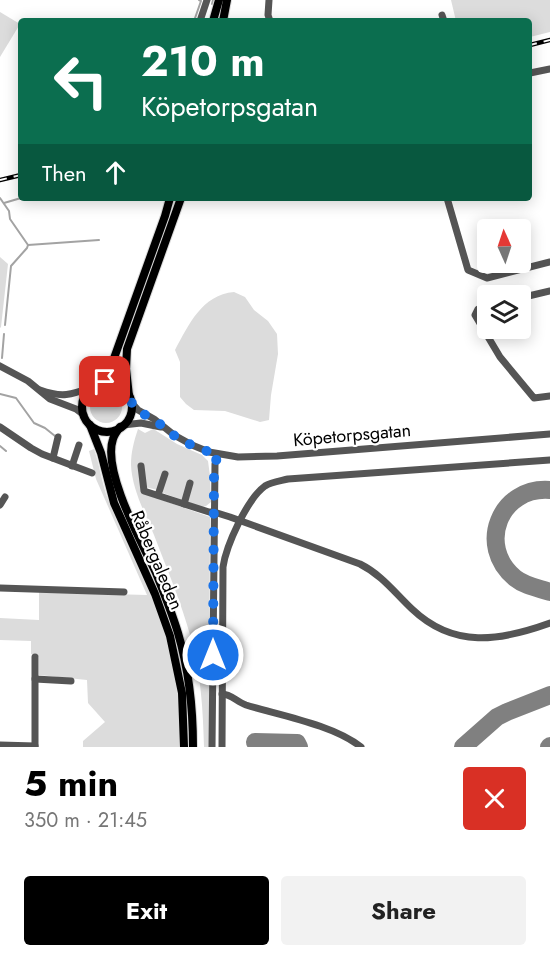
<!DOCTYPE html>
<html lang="en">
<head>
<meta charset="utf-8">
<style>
  :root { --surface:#fff; --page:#f2f2f2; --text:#222; --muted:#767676; --accent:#000 }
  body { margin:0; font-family:Jost,sans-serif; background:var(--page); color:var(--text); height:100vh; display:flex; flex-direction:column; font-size:22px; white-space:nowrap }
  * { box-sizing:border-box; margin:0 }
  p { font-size:20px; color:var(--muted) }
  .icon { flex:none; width:33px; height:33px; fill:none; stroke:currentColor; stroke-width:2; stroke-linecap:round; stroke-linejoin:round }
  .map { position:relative; height:747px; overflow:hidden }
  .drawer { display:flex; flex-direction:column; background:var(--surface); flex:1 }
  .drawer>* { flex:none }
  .top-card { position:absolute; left:18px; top:18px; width:514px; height:183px; border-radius:6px; box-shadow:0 3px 15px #0003; background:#0b6e4f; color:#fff; overflow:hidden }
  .needle { width:39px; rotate:357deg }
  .controls { position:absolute; left:477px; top:219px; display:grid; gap:12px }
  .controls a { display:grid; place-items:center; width:54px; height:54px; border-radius:6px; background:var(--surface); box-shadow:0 3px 15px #0003; font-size:30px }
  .pin { position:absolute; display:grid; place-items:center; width:51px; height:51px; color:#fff; margin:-26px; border-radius:12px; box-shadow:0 3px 9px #0006 }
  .me { position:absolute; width:66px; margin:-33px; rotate:0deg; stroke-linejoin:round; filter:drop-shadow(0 0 4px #0008) }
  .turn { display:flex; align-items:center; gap:21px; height:126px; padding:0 24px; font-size:27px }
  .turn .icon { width:78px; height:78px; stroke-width:2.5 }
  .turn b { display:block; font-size:42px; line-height:51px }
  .then { display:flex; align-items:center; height:57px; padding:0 24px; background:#0003; gap:12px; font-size:22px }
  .round { display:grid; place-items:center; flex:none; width:63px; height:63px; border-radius:6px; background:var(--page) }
  .head { display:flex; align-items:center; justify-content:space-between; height:102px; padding:0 24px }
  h1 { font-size:36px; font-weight:700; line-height:45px; color:var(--accent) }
  .cta { display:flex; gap:12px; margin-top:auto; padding:12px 24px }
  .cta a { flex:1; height:69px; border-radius:6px; background:var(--accent); color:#fff; font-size:24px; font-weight:700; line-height:69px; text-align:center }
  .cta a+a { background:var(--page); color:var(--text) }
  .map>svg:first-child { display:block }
  .green { fill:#dcdcdc }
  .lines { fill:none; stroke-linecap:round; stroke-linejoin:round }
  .stream { stroke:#a3a3a3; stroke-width:2 }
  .taxiway { stroke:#808080; stroke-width:18 }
  .major-casing { stroke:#dbdbdb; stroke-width:10 }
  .minor { stroke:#555; stroke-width:7 }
  .major { stroke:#000; stroke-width:8 }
  .rail-casing { stroke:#000; stroke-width:4.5 }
  .rail { stroke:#fff; stroke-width:2; stroke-dasharray:7; stroke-linecap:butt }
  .route { stroke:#1a73e8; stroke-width:10; stroke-dasharray:0 18 }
  .labels { text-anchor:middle; stroke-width:4.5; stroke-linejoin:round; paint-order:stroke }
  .street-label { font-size:18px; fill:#000; stroke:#fff }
</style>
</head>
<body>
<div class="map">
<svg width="550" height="747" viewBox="0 0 550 747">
  <rect width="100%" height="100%" fill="#fff"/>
  <g class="green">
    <path d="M 451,0 L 550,0 L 550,32 L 530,37 L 530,21 L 456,21 Z"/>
    <path d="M 0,12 L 20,24 L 0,57 Z"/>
    <path d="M 0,257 L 8,264 L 1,327 L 0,328 Z"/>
    <path d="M 234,292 L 245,297 L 254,310 L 268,321 L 277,334 L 278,354 L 271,395 L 269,420 L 260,422 L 225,411 L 194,410 L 186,404 L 180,397 L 180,362 L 175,350 C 189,324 202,295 234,292 Z"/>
    <circle cx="106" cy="407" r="16"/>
    <path d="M 138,429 L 145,433 L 153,429 L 155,430 L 177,444 L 202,455 L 208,461 L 210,476 L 211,502 L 206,506 L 202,507 L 163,493 L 162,491 L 145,487 L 142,493 L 210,517 L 209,747 L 204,747 C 203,710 201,674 191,638 C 181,602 167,569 154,535 C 145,513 132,489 131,465 C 131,452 134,441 138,429 Z"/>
    <path d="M 94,449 C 100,466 102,485 109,502 C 129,554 158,601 171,655 C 178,686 179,716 180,747 L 83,747 L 83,741 L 105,722 L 88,703 L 87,680 L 39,675 L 39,657 L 31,654 L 31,641 L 0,640 L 0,618 L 39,620 L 39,592 L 147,595 L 96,479 L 89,451 Z"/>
  </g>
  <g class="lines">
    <g class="stream">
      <path d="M 212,4 L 213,0"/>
      <path d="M 194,21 L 201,1 L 199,0"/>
      <path d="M 0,198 L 9,211 L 10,219 L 28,245 L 27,248 L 11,266 L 5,325"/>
      <path d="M 85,198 L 110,198"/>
      <path d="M 4,203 L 21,198"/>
      <path d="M 28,245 L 99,240"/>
      <path d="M 2,358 L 4,334"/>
      <path d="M 0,394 L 16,398 L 34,423 L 45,428 L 55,436"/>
      <path d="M 0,446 L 6,451"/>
    </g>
    <g class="taxiway">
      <path d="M 550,490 C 500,486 476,546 515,578 C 525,586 538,588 550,592"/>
      <path d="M 255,742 L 297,743 L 299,747"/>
      <path d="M 463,747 L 497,717 L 507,712 L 550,695"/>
      <path d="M 549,747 L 550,746"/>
    </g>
    <g class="major-casing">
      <g id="major">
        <path d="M 213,21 L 219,0"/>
        <path d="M 223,21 L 227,0"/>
        <circle cx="107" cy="407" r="25"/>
        <path d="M 98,384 L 108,374 L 113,361 L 165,216 L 170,198"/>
        <path d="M 129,396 L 126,369 L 127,349 L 181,198"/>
        <path d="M 90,425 L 101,453 L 114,503 L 155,594 L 170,636 L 182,693 L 184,747"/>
        <path d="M 120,427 C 117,431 114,435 113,439 C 102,471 142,543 156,573 C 164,593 172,613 178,633 C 189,670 193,708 193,747"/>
      </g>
    </g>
    <g class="minor">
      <path d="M 269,0 L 268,15 L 270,21"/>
      <path d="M 442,15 L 444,21"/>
      <path d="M 200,21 L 207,0"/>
      <path d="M 530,73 L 550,69"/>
      <path d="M 447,198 L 468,270 L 487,278 L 550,262"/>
      <path d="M 520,298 L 550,291"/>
      <path d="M 488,306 L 478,309 L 475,315 L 500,357 L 534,398 L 550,396"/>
      <path d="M 0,366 L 28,381 L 50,399 L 76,409 L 84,415"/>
      <path d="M 40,390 C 62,398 71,395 92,387"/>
      <path d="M 131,402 L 138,410 L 154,419 L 174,435 L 192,445 L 209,452 L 238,457 L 277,456 L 550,434"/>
      <path d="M 123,425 L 141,423 L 161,427"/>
      <path d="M 0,427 L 31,448 L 42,454 L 92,473"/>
      <path d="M 53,458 L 58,437"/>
      <path d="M 72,466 L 79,445"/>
      <path d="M 141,466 L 144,491 L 209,512 L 214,512 L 230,517 L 360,564 C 382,575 395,593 412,609 C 454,649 500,641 550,623"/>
      <path d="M 158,495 L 165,474"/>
      <path d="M 184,504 L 190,483"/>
      <path d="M 0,505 L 5,497"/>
      <path d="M 0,588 L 124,592"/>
      <path d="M 35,679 L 71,681"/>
      <path d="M 222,694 C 231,694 237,702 246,705 C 279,715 334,725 361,747"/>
      <path d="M 0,745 L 35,746"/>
      <path d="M 35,747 L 35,657"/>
      <path d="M 212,747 L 215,464 L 218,454"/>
      <path d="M 222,747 L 223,567 C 226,546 247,499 265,486 C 271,482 280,481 288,479 L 550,460"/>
    </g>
    <use href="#major" class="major"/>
    <g class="rail-casing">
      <g id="rail">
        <path d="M 530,45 L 550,40"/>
        <path d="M 0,180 L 21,175"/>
      </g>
    </g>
    <use href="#rail" class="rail"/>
  </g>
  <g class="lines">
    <path class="route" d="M 105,382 C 128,383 125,399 139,411 C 144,415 150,417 156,421 C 160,423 162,427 166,430 C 181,441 199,450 218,454 L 215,464 L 214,474 L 213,655"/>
  </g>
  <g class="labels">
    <g class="street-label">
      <text transform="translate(352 435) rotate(-5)" y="6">Köpetorpsgatan</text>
      <text transform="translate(157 560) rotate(67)" y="6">Råbergaleden</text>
    </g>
  </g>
</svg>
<div class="controls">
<a><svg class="needle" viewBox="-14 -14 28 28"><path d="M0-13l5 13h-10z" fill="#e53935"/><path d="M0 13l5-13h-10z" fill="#767676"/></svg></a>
<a><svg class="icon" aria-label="layers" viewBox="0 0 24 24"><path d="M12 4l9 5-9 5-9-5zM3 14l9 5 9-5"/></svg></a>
</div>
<div class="pin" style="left:105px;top:382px;background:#d93025"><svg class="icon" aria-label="arrive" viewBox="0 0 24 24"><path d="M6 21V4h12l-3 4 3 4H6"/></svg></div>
<svg class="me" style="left:213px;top:655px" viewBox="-20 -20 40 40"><circle r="17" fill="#1a73e8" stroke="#fff" stroke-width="3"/><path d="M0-11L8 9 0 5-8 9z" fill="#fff"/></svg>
<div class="top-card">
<div class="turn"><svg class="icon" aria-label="left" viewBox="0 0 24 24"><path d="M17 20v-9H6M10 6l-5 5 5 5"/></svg><div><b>210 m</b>Köpetorpsgatan</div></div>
<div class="then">Then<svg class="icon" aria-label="ahead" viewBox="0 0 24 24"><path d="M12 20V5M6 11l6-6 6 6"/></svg></div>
</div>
</div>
<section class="drawer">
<div class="head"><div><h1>5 min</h1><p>350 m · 21:45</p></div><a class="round" style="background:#d93025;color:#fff"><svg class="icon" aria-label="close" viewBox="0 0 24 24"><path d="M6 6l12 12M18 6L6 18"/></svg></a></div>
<div class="cta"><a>Exit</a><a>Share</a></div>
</section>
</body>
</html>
